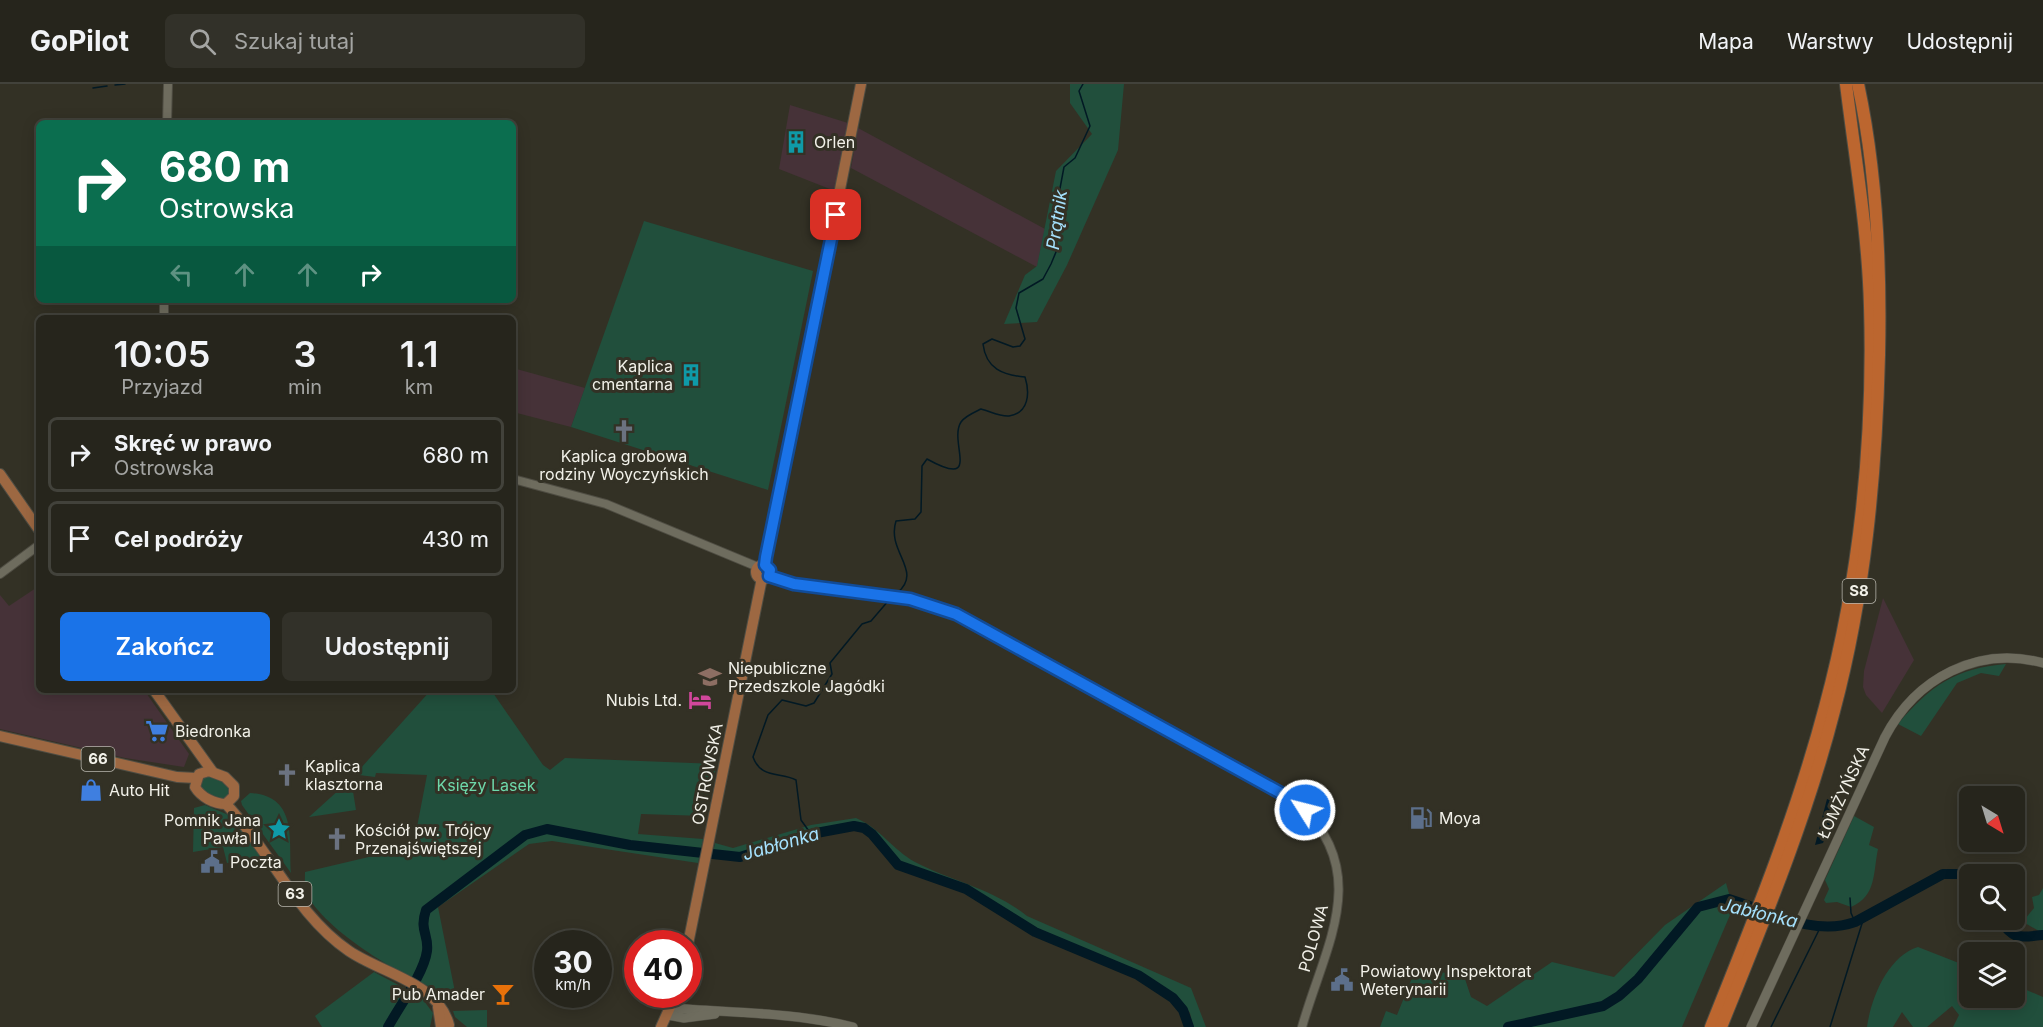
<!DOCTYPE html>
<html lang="pl">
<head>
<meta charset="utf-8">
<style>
  :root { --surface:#26251c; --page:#323129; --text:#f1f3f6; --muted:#a4a5a3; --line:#42423b; --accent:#1a73e8 }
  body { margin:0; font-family:Inter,sans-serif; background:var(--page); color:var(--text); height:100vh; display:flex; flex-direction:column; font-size:22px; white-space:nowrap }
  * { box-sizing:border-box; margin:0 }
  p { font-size:20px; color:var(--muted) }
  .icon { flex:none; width:33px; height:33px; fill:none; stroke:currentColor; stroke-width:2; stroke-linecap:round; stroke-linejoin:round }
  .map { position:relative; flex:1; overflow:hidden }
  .drawer { position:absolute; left:36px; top:231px; width:480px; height:378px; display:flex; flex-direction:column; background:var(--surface); border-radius:9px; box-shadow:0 3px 15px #0003,0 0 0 2px var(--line) }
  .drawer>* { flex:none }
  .hud { position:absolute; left:36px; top:36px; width:480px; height:183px; border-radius:9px; box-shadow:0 3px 15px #0003,0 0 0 2px var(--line); background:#0b6e4f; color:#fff; overflow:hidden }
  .needle { width:39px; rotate:142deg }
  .fabs { position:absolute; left:1959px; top:702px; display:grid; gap:12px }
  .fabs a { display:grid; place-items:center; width:66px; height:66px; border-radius:9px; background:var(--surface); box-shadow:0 3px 15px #0003,0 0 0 2px var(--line); font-size:30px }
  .speed { position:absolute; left:534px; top:846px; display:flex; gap:12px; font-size:30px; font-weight:700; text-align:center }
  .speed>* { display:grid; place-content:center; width:78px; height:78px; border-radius:50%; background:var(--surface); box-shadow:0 3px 15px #0003,0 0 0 2px var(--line); line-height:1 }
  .speed small { font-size:15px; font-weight:400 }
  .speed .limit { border:9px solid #d22; background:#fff; color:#111 }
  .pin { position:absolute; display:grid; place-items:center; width:51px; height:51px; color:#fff; margin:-26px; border-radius:12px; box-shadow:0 3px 9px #0006 }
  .me { position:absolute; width:66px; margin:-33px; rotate:306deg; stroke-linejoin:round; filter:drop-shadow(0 0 4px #0008) }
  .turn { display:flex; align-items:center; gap:21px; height:126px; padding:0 24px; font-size:27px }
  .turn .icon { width:78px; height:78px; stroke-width:2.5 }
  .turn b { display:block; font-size:42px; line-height:51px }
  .lanes { display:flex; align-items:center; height:57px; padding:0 24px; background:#0003; justify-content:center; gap:30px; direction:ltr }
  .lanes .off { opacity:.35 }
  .eta { display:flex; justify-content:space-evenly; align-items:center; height:102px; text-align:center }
  .eta b { font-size:36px; font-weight:600; line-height:42px }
  .cta { display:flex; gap:12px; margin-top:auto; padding:12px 24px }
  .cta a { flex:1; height:69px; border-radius:9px; background:var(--accent); color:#fff; font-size:24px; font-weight:600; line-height:69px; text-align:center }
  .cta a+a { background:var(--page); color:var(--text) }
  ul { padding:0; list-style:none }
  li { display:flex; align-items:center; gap:18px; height:75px; margin:0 12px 9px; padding:0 12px; border:3px solid var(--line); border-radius:9px }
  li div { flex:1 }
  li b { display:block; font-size:22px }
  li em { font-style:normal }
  header { display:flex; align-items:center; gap:36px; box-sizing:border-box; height:84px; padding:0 30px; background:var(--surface); border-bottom:2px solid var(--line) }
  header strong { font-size:28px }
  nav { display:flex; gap:33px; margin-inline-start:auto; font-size:21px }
  .search { width:420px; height:54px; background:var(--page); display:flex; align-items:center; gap:15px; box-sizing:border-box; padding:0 21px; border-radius:9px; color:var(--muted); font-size:22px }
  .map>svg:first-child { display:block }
  .commercial { fill:#463238 }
  .green { fill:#214f3c }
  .water { fill:#021924 }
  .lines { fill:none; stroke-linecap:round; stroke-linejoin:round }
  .stream { stroke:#021924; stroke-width:1.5 }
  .river { stroke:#021924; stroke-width:10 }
  .tertiary-casing { stroke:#4f4d43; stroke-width:10 }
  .secondary-casing { stroke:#4f4d43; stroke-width:10 }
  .primary-casing { stroke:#4f4d43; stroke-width:12 }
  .motorway-casing { stroke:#4f4d43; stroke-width:14 }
  .tertiary { stroke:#6e6c5e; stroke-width:8 }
  .secondary { stroke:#6e6c5e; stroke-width:9 }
  .primary { stroke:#9d6842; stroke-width:10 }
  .motorway { stroke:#bc662f; stroke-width:12 }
  .route-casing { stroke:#114b97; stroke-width:15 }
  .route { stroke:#1a73e8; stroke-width:10 }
  .labels { text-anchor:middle; stroke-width:6; stroke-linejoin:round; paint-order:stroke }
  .shield { fill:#333125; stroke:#b9b7ae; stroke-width:1.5 }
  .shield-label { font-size:15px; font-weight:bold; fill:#f2f1e9 }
  .poi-label { font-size:16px; fill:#f2f1e9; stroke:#333125; text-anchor:start }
  .street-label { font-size:16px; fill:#f2f1e9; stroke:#333125 }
  .park-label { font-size:16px; fill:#6ed9ab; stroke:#333125 }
  .water-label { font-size:18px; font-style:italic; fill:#a5e1fd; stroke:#333125 }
</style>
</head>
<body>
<header>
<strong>GoPilot</strong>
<div class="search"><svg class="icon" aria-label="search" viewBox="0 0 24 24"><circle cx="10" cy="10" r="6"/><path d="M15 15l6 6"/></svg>Szukaj tutaj</div>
<nav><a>Mapa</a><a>Warstwy</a><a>Udostępnij</a></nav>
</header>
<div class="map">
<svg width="2043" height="943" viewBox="0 0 2043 943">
  <rect width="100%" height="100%" fill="#333125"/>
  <g class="commercial">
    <path d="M 790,21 L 848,39 L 835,107 L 779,85 Z"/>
    <path d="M 858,44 L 1045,145 L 1037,183 L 851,84 Z"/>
    <path d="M 513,284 L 585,304 L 571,343 L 513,328 Z"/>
    <path d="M 39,502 L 39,606 L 144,606 L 189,670 L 184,683 L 125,674 L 0,645 L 0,511 L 9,522 Z"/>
    <path d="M 1883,514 L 1914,576 L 1882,629 L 1866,611 L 1863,603 L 1864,587 Z"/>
  </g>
  <g class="green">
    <path d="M 1070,0 L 1124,0 L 1118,66 L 1067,181 L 1037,238 L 1004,240 L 1025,191 L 1037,182 L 1056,87 L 1092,50 L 1070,19 Z"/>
    <path d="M 644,137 L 813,187 L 768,406 L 571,343 Z"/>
    <path d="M 2006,580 L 1999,592 L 1981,589 L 1957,599 L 1921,652 L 1898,640 C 1930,602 1956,584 2006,580 Z"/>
    <path d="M 431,606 L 491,606 L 543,681 L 550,686 L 565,674 L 717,680 L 705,732 L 641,730 L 638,750 L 703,755 L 698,779 L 552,757 L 529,760 L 438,823 L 456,913 C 413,899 330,852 307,811 C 304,805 305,795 305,788 L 373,772 L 412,769 L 427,691 L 376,689 L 375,693 L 359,691 L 360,685 Z"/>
    <path d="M 212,692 L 228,701 L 230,709 L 226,715 L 220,716 L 200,704 L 202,693 Z"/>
    <path d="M 351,695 L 356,726 L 309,733 Z"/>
    <path d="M 250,709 C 297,712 289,753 291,789 L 242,721 L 241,717 Z"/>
    <path d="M 205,721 L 231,732 L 268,780 L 239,783 L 235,778 L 227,779 L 223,763 L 193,768 L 194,724 Z"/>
    <path d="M 1854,732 L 1874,743 L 1869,761 L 1878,765 C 1873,788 1877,812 1851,823 L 1837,818 L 1826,819 L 1824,816 L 1829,805 L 1825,796 Z"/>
    <path d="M 856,734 C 881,745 893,766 915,778 C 953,798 992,804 1027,832 L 1191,904 L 1206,943 L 1193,943 L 1190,929 L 1180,915 L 1153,896 L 1025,839 L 968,803 L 904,780 L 892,771 L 873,747 L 865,742 L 856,741 L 815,745 L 737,770 L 713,769 L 715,759 L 733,764 L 811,741 Z"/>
    <path d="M 1726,799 L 1733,824 L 1682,943 L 1380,943 L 1386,927 L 1397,931 L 1416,884 L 1464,892 L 1471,913 L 1487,922 L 1552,878 L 1614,893 L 1665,841 Z"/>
    <path d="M 2043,804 L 2043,846 L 2039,847 L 2025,839 L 2025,835 L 2034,824 L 2032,813 L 2039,811 Z"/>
    <path d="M 1918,863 L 1969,883 L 1970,914 L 2014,914 L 2015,901 L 2043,913 L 2043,943 L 1953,943 L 1959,931 L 1952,922 L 1927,943 L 1913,943 L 1902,928 L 1893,943 L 1867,943 C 1871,914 1888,872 1918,863 Z"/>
    <path d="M 374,888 L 421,913 L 433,929 L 430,943 L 322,943 L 315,932 Z"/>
    <path d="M 487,926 L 487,943 L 467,943 L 455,933 L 453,927 Z"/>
  </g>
  <path class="water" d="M 1827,715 L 1841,720 L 1823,759 L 1815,761 Z"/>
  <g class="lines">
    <g class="stream">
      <path d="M 115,1 L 125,0"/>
      <path d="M 93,4 L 107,2"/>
      <path d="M 897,509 C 924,487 886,468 896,437 L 915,435 L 921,428 L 922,382 L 927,375 C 983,406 948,358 961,338 C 965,332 975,328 981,325 C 989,327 1001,333 1009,332 C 1029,329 1030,309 1025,293 C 1003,291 986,285 983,260 L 992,255 L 1013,263 L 1020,262 L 1025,255 L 1016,224 L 1019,209 L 1043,195 L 1051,180 L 1056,168 L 1058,115 L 1064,83 L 1075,74 L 1090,42 L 1079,7 L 1083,0"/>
      <path d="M 811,750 L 801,736 L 796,696 C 780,688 761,695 753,673 L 768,631 L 782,616 L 806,622 L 814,619 L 832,590 L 830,579 L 862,540 L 871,537 L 889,516"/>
      <path d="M 1850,814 L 1851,829 L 1855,838"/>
      <path d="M 1771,943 L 1820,844"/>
      <path d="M 1830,943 L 1864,833"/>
    </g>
    <g class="river">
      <path d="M 2000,836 C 2014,857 2020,853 2043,851"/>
      <path d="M 388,943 C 399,923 424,889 427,867 C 429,850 419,847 426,826 L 525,751 L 547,745 L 630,761 L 740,773 L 811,750 L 854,742 L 864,744 L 872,750 L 898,781 L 966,805 L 1035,848 L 1138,891 L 1173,914 L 1183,926 L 1189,943"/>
      <path d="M 1508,943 L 1603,922 L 1619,912 L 1638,895 L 1698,823 L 1729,815 C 1769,827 1813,853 1855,838 L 1943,790 L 1959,790 L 1970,796"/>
    </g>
    <g class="tertiary-casing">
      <g id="tertiary">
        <path d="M 167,39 L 168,0"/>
        <path d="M 164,234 L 164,216"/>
        <path d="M 513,395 L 606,420 L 758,483"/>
        <path d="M 0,490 L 39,461"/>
        <path d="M 769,492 L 794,500 L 910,515 L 956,529 L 1300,721 C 1373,790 1324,864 1302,943"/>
      </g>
    </g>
    <g class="secondary-casing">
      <g id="secondary">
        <path d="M 672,924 C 732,929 794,928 853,943"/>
        <path d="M 668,931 L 684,934 L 715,930"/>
        <path d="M 1751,943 L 1885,653 C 1916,594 1978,561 2043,579"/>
      </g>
    </g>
    <g class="primary-casing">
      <g id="primary">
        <path d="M 0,390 L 39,446"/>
        <path d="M 765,481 L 861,0"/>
        <circle cx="763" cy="488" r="7"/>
        <path d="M 154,606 L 212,687"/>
        <path d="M 0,652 L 177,693 L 196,694"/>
        <path d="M 209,687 L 225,693 L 234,702 L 234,712 L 226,720 C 214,720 201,713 195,703 L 199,690 Z"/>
        <path d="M 226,720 C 270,766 296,831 349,867 C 381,889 439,899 449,941"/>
        <path d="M 688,860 L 762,494"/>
        <path d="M 438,923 L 441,943"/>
        <path d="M 661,943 L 676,910"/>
      </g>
    </g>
    <g class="motorway-casing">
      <g id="motorway">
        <path d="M 1711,943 C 1753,838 1796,733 1825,623 C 1860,494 1874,355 1870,222 C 1868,147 1855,74 1846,0"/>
        <path d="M 1721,943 C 1763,839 1806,736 1834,627 C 1865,511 1876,391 1879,271 C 1881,181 1877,88 1858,0"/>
      </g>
    </g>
    <use href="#tertiary" class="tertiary"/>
    <use href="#secondary" class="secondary"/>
    <use href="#primary" class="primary"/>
    <use href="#motorway" class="motorway"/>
  </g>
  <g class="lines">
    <g class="route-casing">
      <path id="route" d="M 836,131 L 766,473 L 765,481 L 770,486 L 769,492 L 794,500 L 910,515 L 956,530 L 1288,713 L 1305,726"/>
    </g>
    <use href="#route" class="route"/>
  </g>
  <defs>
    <g id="building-bare" transform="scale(1.8)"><path d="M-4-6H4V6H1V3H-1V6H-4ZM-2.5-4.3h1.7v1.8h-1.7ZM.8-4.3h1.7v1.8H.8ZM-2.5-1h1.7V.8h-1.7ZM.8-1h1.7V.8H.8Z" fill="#0f9aa8" stroke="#333125" stroke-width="2.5" paint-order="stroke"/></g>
    <g id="church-bare" transform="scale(1.8)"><path d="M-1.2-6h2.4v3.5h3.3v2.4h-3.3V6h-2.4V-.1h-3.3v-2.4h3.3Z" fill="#6b7280" stroke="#333125" stroke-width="2.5" paint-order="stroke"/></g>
    <g id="school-bare" transform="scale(1.8)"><path d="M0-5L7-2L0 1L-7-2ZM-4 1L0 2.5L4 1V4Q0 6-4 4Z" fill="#8d6e63" stroke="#333125" stroke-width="2.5" paint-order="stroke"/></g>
    <g id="hotel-bare" transform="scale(1.8)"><path d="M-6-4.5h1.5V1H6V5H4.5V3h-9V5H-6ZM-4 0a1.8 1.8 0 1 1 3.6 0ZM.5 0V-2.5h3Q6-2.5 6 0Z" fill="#d1479c" stroke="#333125" stroke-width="2.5" paint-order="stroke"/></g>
    <g id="supermarket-bare" transform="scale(1.8)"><path d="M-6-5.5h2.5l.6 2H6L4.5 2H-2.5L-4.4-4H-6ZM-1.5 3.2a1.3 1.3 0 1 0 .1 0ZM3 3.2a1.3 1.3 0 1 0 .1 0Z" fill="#3f7fe0" stroke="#333125" stroke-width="2.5" paint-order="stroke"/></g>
    <g id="shop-bare" transform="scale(1.8)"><path d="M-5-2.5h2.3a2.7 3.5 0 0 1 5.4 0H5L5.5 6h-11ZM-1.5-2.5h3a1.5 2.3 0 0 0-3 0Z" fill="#3f7fe0" stroke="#333125" stroke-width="2.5" paint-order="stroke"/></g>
    <g id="fuel-bare" transform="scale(1.8)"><path d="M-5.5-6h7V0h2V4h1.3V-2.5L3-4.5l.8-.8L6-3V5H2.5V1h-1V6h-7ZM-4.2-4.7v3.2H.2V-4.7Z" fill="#5c6f8a" stroke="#333125" stroke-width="2.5" paint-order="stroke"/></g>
    <g id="sight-bare" transform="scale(1.8)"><path d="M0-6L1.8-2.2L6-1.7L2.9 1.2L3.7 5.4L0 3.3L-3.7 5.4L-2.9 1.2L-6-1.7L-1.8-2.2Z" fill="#0f9aa8" stroke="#333125" stroke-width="2.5" paint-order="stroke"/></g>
    <g id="civic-bare" transform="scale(1.8)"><path d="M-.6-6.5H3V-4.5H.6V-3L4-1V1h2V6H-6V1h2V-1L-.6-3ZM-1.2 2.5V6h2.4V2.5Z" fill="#5c6f8a" stroke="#333125" stroke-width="2.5" paint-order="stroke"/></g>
    <g id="bar-bare" transform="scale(1.8)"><path d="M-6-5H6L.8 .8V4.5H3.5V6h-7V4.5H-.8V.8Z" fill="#e8710a" stroke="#333125" stroke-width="2.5" paint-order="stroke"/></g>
  </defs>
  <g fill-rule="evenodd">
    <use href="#building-bare" x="796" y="58"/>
    <use href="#building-bare" x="691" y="291"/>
    <use href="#church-bare" x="624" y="347"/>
    <use href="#school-bare" x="710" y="593"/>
    <use href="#hotel-bare" x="700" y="616"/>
    <use href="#supermarket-bare" x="157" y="647"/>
    <use href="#church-bare" x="287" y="691"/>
    <use href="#shop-bare" x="91" y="706"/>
    <use href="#fuel-bare" x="1421" y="734"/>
    <use href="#sight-bare" x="279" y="745"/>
    <use href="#church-bare" x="337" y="755"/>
    <use href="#civic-bare" x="212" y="778"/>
    <use href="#civic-bare" x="1342" y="896"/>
    <use href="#bar-bare" x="503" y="910"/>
  </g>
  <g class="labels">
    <g class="shield">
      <rect x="1842.5" y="495" width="33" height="24" rx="4.5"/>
      <rect x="81.5" y="663" width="33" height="24" rx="4.5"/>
      <rect x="278.5" y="798" width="33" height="24" rx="4.5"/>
    </g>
    <g class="shield-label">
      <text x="1859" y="512">S8</text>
      <text x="98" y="680">66</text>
      <text x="295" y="815">63</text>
    </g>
    <g class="poi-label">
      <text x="814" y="64">Orlen</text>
      <text x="673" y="288" text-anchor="end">Kaplica<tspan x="673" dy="18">cmentarna</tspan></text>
      <text x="624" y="378" text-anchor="middle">Kaplica grobowa<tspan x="624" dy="18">rodziny Woyczyńskich</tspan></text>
      <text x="728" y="590">Niepubliczne<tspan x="728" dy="18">Przedszkole Jagódki</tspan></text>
      <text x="682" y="622" text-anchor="end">Nubis Ltd.</text>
      <text x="175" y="653">Biedronka</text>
      <text x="305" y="688">Kaplica<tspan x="305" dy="18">klasztorna</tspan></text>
      <text x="109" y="712">Auto Hit</text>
      <text x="1439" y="740">Moya</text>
      <text x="261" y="742" text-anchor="end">Pomnik Jana<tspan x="261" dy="18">Pawła II</tspan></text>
      <text x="355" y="752">Kościół pw. Trójcy<tspan x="355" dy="18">Przenajświętszej</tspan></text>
      <text x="230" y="784">Poczta</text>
      <text x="1360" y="893">Powiatowy Inspektorat<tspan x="1360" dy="18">Weterynarii</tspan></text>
      <text x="485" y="916" text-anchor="end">Pub Amader</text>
    </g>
    <g class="street-label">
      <text transform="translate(707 690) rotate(-79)" y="6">OSTROWSKA</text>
      <text transform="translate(1843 708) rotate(-65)" y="6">ŁOMŻYŃSKA</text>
      <text transform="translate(1313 854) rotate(-74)" y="6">POLOWA</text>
    </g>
    <g class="park-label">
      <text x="486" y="707">Księży Lasek</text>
    </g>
    <g class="water-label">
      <text transform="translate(1057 136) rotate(-82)" y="6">Prątnik</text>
      <text transform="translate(781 760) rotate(-16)" y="6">Jabłonka</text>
      <text transform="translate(1759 829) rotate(13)" y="6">Jabłonka</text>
    </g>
  </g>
</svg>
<div class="fabs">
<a><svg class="needle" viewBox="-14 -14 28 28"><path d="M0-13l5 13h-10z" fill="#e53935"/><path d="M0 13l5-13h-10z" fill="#a4a5a3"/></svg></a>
<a><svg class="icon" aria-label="search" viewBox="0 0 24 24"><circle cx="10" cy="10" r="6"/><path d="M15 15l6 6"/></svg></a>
<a><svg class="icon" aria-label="layers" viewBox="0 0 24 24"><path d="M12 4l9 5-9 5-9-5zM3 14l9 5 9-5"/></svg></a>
</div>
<div class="speed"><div>30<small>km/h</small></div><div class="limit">40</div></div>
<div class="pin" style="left:836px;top:131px;background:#d93025"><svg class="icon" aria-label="arrive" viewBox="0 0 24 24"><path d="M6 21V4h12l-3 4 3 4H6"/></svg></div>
<svg class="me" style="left:1305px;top:726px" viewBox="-20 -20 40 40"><circle r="17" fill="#1a73e8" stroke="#fff" stroke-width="3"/><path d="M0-11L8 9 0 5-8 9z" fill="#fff"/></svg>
<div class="hud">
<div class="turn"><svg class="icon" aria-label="right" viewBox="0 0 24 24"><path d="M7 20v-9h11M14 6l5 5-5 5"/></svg><div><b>680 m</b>Ostrowska</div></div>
<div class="lanes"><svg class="icon off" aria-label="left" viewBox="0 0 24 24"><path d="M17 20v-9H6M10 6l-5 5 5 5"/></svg><svg class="icon off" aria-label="ahead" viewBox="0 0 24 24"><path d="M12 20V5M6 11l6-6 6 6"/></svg><svg class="icon off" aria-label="ahead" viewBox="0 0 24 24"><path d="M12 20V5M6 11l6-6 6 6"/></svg><svg class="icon" aria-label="right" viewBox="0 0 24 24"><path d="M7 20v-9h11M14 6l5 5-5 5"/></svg></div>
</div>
<section class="drawer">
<div class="eta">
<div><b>10:05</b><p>Przyjazd</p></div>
<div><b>3</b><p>min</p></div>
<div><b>1.1</b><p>km</p></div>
</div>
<ul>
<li><svg class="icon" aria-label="right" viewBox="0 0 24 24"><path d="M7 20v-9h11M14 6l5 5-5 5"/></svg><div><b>Skręć w prawo</b><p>Ostrowska</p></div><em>680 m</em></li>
<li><svg class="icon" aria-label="arrive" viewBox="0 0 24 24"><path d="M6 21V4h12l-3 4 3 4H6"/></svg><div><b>Cel podróży</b></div><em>430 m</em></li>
</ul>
<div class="cta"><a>Zakończ</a><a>Udostępnij</a></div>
</section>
</div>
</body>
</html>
